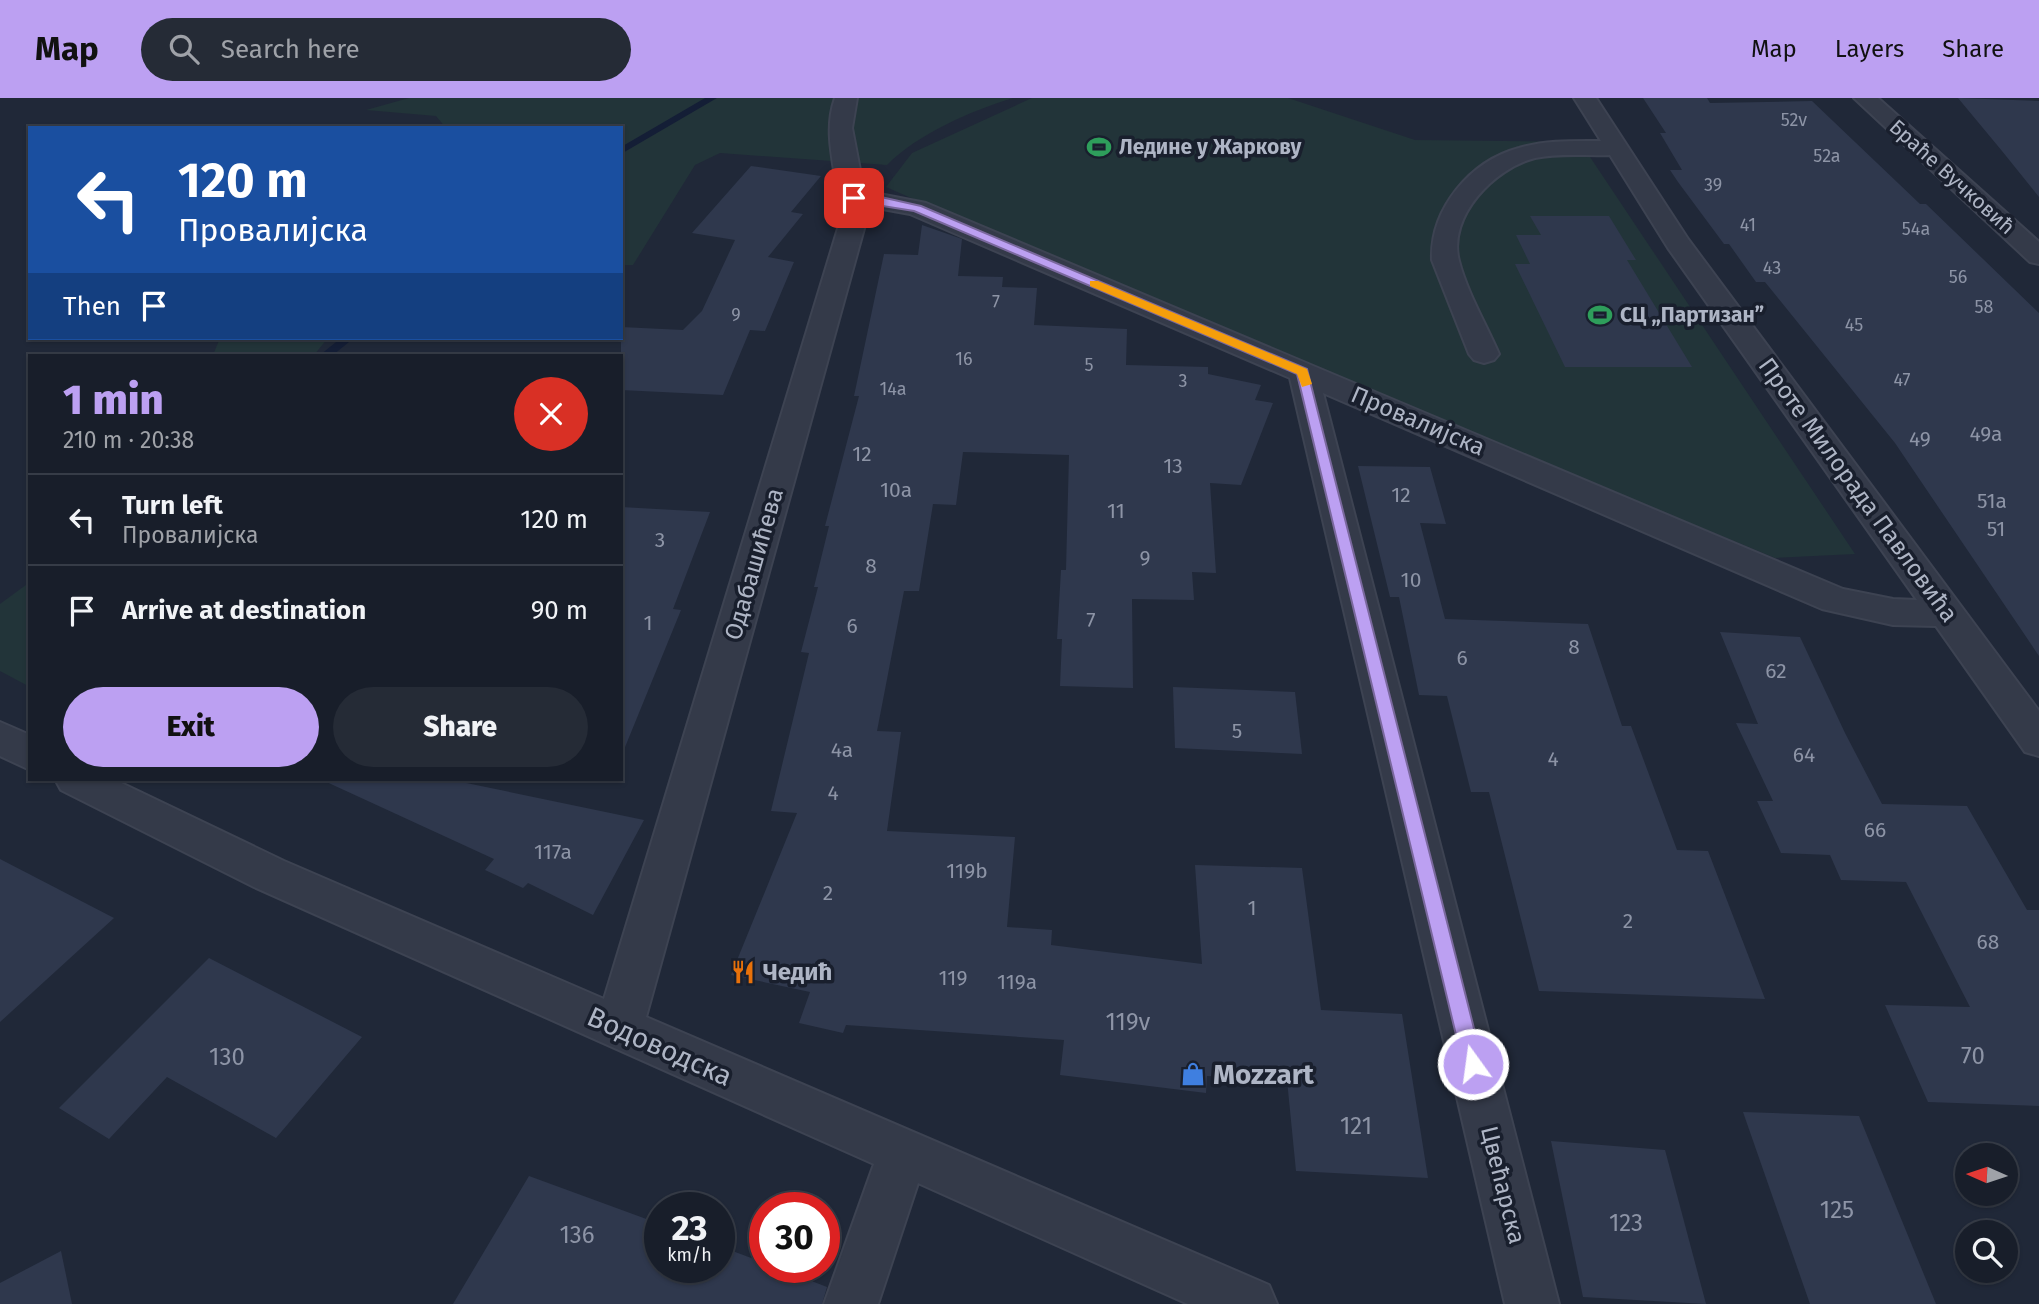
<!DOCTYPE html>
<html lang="en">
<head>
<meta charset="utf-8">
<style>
  :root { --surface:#181e2a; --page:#252b36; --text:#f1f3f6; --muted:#9fa2a8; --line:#363c47; --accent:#bca0f2 }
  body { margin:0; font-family:"Fira Sans",sans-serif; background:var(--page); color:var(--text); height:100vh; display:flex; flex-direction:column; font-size:26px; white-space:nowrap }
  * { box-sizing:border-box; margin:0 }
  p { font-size:23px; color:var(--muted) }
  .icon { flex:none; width:38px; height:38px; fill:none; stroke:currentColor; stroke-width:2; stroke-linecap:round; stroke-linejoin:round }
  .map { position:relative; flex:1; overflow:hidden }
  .drawer { position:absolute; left:28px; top:256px; width:595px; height:427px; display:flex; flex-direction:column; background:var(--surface); border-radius:0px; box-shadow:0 2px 5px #0004,0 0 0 2px var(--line) }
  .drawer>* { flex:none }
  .guide { position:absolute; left:28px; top:28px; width:595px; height:214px; border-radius:0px; box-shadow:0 2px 5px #0004,0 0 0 2px var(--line); background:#1a4fa0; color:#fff; overflow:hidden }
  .needle { width:46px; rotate:273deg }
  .controls { position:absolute; left:1955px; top:1045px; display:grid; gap:14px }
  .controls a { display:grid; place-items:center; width:63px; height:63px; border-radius:50%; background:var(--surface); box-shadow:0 2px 5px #0004,0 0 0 2px var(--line); font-size:35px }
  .speed { position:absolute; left:644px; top:1094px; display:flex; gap:14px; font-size:35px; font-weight:700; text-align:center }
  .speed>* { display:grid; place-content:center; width:91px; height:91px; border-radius:50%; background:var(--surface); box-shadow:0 2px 5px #0004,0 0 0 2px var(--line); line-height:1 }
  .speed small { font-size:18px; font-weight:400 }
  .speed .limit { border:10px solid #d22; background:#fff; color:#111 }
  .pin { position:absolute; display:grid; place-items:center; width:60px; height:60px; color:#fff; margin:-30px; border-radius:14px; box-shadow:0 4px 10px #0006 }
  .me { position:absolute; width:77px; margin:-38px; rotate:346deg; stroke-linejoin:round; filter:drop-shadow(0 0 5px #0008) }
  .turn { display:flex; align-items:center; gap:24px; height:147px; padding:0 35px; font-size:32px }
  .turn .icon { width:91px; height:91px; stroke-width:2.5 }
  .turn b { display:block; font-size:49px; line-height:60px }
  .then { display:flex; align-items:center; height:66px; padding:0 35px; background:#0003; gap:14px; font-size:26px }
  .round { display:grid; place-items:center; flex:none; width:74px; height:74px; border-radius:37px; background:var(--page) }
  .summary { display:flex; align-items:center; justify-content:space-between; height:119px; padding:0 35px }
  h1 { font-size:42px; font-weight:800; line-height:52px; color:var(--accent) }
  .action { display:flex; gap:14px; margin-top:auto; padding:14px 35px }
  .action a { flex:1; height:80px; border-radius:42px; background:var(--accent); color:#111; font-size:28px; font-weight:800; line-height:80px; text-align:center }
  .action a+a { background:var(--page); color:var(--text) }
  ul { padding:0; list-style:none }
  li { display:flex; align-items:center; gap:21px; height:91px; padding:0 35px; border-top:2px solid var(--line) }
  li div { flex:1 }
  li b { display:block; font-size:26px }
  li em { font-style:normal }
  header { display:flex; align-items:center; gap:42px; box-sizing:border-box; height:98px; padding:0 35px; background:var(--accent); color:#111 }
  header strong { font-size:33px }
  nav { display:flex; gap:38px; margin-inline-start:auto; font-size:24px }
  .search { width:490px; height:63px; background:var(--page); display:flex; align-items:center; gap:18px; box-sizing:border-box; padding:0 24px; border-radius:38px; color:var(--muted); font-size:26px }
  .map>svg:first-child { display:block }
  .green { fill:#223439 }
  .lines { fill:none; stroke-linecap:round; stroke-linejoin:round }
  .stream { fill:#141e36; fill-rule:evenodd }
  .building { fill:#2f384d }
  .minor-casing { stroke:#3d4352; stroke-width:4 }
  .minor { fill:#343a49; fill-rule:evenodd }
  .route { fill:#bca0f2; stroke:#7a689d; stroke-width:2 }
  .slow { fill:#f59e0b }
  .labels { text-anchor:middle; stroke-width:7; stroke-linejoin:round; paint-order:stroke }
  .far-number-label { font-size:18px; fill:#8d94a6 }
  .far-poi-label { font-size:21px; font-weight:bold; fill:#aeb5c5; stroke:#191f2d; text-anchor:start }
  .far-street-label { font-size:21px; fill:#aeb5c5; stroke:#191f2d }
  .number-label { font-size:21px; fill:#8d94a6 }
  .street-label { font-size:24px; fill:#aeb5c5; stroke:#191f2d }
  .poi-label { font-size:24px; font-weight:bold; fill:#aeb5c5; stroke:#191f2d; text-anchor:start }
  .near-number-label { font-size:24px; fill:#8d94a6 }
  .near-street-label { font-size:28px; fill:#aeb5c5; stroke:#191f2d }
  .near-poi-label { font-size:28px; font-weight:bold; fill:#aeb5c5; stroke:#191f2d; text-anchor:start }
</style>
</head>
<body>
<header>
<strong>Map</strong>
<div class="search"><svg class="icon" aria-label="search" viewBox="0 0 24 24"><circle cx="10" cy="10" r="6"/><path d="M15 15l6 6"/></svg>Search here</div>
<nav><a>Map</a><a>Layers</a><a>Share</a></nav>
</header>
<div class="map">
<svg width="2039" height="1206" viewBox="0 0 2039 1206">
  <rect width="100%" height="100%" fill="#202838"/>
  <g class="green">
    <path d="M 409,0 L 1013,0 C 971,13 919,35 887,67 L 720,55 L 695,67 L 633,167 L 621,167 L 621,30 L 446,30 L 436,18 L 366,12 Z"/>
    <path d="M 1032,0 L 1288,0 L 1415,42 L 1580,44 L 1855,456 L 1775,460 L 1110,187 L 886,89 L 912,55 Z"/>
    <path d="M 220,240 L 328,240 L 314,257 L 213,257 Z"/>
    <path d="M 30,484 L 30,589 L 0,573 L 0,506 Z"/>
  </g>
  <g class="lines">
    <g class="stream">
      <path d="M 705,0 L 717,0 L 621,56 L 621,49 Z"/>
      <path d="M 341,240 L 354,240 L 333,257 L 320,257 Z"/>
    </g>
  </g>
  <g class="building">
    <path d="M 1643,0 L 1707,0 L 1710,5 L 1812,3 L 1920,106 L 1926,106 L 2039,215 L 2039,558 L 1895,345 L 1765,184 L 1756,184 L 1729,146 L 1724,146 L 1678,84 L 1670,72 L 1682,72 L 1660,35 L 1666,35 Z"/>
    <path d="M 1958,0 L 2039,3 L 2039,99 L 2002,53 Z"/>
    <path d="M 751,68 L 821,78 L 791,114 L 803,116 L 768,159 L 794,164 L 765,233 L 750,232 L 723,297 L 621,292 L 621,229 L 683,232 L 702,213 L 735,142 L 692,135 Z"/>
    <path d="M 1530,118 L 1609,118 L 1636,162 L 1627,162 L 1692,269 L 1565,269 L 1515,166 L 1530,166 L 1516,137 L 1541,137 Z"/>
    <path d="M 922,127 L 962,141 L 958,178 L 1003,179 L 1002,189 L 1037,190 L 1034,227 L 1127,231 L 1126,267 L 1208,269 L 1208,276 L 1261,287 L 1255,302 L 1273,305 L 1241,387 L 1210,385 L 1216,475 L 1192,474 L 1194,502 L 1132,501 L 1133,590 L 1060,588 L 1062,541 L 1057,541 L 1061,472 L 1066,472 L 1069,357 L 963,354 L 956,407 L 933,406 L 919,493 L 904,493 L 877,633 L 901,634 L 887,733 L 1015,739 L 1007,829 L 1052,832 L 1051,847 L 1202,866 L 1195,767 L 1302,770 L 1321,912 L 1402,916 L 1428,1080 L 1296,1073 L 1287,982 L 1207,978 L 1206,995 L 1060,977 L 1064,942 L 846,927 L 843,935 L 799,925 L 810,894 L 731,877 L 797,715 L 771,713 L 809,555 L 801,554 L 818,489 L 814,489 L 829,428 L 825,428 L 859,298 L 854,298 L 884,156 L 918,157 Z"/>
    <path d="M 1358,368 L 1430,369 L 1446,426 L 1420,425 L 1445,521 L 1588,526 L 1622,628 L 1631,628 L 1677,752 L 1708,753 L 1765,901 L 1539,893 L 1489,694 L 1471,694 L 1447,598 L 1419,597 L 1399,499 L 1390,499 Z"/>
    <path d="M 621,409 L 710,414 L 673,511 L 681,512 L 623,654 Z"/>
    <path d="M 1720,534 L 1800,539 L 1845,635 L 1882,706 L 1967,708 L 2027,812 L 2039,812 L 2039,1008 L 1928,1004 L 1885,907 L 1970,909 L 1906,784 L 1841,782 L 1830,757 L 1781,755 L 1757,703 L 1773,703 L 1736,625 L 1758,626 Z"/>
    <path d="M 1173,589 L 1295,594 L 1302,656 L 1175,650 Z"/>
    <path d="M 320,681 L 447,681 L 644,722 L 593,817 L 528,785 L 523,790 L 485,772 L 494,761 Z"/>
    <path d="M 0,761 L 114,820 L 0,924 Z"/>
    <path d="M 209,860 L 362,939 L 276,1040 L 167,979 L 109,1041 L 59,1010 Z"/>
    <path d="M 1743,1014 L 1859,1018 L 1936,1206 L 1810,1206 Z"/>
    <path d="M 1551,1043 L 1665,1052 L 1706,1206 L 1583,1199 Z"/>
    <path d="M 529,1078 L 660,1126 L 660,1169 L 719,1169 L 719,1148 L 765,1165 L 765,1169 L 775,1169 L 827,1189 L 822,1206 L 453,1206 Z"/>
    <path d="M 61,1153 L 72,1206 L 0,1206 L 0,1185 Z"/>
  </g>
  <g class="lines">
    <g class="minor-casing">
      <g id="minor">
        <path d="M 835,0 L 857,0 L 852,30 L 864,93 L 926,105 L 1843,491 L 1893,501 L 1917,502 L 1668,150 L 1610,57 C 1585,58 1559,55 1535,60 C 1495,70 1447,118 1459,163 C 1467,194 1486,226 1499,256 L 1494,262 L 1484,265 L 1474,262 L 1469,256 L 1432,162 C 1430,111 1470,63 1519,50 C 1546,42 1573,43 1601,43 L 1574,0 L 1596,0 L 1688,141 L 2039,613 L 2039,658 L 2025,654 L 1936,528 L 1893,527 L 1822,511 L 1323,295 L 1559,1206 L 1505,1206 L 1290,280 L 910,116 L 866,108 L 865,127 L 646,919 L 1269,1187 L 1277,1206 L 1188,1206 L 918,1085 L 878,1206 L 824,1206 L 874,1066 L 254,789 L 61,692 L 55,681 L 113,681 L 284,763 L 604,901 L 839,127 C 842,84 820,42 835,0 Z"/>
        <path d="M 1854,0 L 1878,0 L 2039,144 L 2039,166 L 2030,164 Z"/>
        <path d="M 0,624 L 30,637 L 30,672 L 0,658 Z"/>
      </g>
    </g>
    <use href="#minor" class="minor"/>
  </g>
  <path class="route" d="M 854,97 L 872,97 L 921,108 L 1307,271 L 1483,966 L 1480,973 L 1473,976 L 1466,973 L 1463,966 L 1297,276 L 914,113 L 851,103 L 851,98 Z"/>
  <path class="slow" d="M 1090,183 L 1098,183 L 1307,271 L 1312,286 L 1302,289 L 1297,276 L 1090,188 Z"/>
  <defs>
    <g id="stadium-bare" transform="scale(1.89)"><path d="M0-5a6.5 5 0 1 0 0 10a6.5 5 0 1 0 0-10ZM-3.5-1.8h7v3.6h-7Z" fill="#2e9e5b" stroke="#191f2d" stroke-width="2.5" paint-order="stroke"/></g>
    <g id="restaurant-bare" transform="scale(1.89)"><path d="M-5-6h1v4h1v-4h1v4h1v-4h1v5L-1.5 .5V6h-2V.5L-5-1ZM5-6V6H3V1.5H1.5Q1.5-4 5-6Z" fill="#e8710a" stroke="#191f2d" stroke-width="2.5" paint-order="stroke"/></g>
    <g id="shop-bare" transform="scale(1.89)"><path d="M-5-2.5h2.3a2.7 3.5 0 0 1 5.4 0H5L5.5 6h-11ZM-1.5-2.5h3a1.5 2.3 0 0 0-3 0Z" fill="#3f7fe0" stroke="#191f2d" stroke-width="2.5" paint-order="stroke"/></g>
  </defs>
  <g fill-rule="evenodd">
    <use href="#stadium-bare" x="1099" y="49"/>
    <use href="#stadium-bare" x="1600" y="217"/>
    <use href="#restaurant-bare" x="743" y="874"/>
    <use href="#shop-bare" x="1193" y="976"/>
  </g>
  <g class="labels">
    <g class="far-number-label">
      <text x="1794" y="28">52v</text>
      <text x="1827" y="64">52a</text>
      <text x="1713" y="93">39</text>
      <text x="1748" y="133">41</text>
      <text x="1916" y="137">54a</text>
      <text x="1772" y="176">43</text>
      <text x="1958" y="185">56</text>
      <text x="996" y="210">7</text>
      <text x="1984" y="215">58</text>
      <text x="736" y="223">9</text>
      <text x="1854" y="233">45</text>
      <text x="964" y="267">16</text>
      <text x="1089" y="273">5</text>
      <text x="1902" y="288">47</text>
      <text x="1183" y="289">3</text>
      <text x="893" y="297">14a</text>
    </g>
    <g class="far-poi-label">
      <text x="1119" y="56">Ледине у Жаркову</text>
      <text x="1620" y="224">СЦ „Партизан”</text>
    </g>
    <g class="far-street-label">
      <text transform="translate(1952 79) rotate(42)" y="7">Браће Вучковић</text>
    </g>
    <g class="number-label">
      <text x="1986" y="343">49a</text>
      <text x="1920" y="348">49</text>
      <text x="862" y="363">12</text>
      <text x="1173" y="375">13</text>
      <text x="896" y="399">10a</text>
      <text x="1401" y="404">12</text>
      <text x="1992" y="410">51a</text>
      <text x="1116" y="420">11</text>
      <text x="1996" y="438">51</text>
      <text x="660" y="449">3</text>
      <text x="1145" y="467">9</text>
      <text x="871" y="475">8</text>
      <text x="1411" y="489">10</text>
      <text x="1091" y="529">7</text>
      <text x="648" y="532">1</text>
      <text x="852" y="535">6</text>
      <text x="1574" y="556">8</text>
      <text x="1462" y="567">6</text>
      <text x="1776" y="580">62</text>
      <text x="1237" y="640">5</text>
      <text x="842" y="659">4a</text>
      <text x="1804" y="664">64</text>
      <text x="1553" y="668">4</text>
      <text x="833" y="702">4</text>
      <text x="1875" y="739">66</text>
      <text x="553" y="761">117a</text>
      <text x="967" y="780">119b</text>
      <text x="828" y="802">2</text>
      <text x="1252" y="817">1</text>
      <text x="1628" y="830">2</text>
      <text x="1988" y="851">68</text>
      <text x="953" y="887">119</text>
      <text x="1017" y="891">119a</text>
    </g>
    <g class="street-label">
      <text transform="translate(1418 323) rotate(23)" y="8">Провалијска</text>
      <text transform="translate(1858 392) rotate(54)" y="8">Проте Милорада Павловића</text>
      <text transform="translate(754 466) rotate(-74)" y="8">Одабашићева</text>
      <text transform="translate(1503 1087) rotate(76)" y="8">Цвећарска</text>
    </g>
    <g class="poi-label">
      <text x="763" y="882">Чедић</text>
    </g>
    <g class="near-number-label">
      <text x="1128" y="932">119v</text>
      <text x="1973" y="966">70</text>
      <text x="227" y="967">130</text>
      <text x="1356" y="1036">121</text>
      <text x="1837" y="1120">125</text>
      <text x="1626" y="1133">123</text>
      <text x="577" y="1145">136</text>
    </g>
    <g class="near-street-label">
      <text transform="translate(660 948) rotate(24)" y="10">Водоводска</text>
    </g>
    <g class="near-poi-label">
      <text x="1213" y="986">Mozzart</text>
    </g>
  </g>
</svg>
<div class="controls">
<a><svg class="needle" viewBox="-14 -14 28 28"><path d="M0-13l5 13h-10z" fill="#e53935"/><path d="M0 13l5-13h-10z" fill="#9fa2a8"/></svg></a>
<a><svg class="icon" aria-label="search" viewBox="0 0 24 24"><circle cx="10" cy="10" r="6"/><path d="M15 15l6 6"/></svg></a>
</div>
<div class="speed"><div>23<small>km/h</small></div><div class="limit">30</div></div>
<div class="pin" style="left:854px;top:100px;background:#d93025"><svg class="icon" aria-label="arrive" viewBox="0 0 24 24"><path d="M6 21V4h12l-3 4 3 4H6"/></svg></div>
<svg class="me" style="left:1473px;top:966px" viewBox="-20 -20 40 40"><circle r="17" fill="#bca0f2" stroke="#fff" stroke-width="3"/><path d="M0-11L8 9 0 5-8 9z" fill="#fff"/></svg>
<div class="guide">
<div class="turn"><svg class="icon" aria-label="left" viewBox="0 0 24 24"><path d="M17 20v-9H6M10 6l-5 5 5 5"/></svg><div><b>120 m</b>Провалијска</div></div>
<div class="then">Then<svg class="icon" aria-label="arrive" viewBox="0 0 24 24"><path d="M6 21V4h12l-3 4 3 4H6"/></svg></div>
</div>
<section class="drawer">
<div class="summary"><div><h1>1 min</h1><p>210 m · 20:38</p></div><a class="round" style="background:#d93025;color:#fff"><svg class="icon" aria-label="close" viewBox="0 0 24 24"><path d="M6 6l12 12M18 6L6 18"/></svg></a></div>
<ul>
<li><svg class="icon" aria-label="left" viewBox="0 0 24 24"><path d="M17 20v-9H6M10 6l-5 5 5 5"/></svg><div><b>Turn left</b><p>Провалијска</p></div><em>120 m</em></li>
<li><svg class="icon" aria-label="arrive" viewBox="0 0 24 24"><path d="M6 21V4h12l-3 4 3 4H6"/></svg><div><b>Arrive at destination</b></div><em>90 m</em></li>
</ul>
<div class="action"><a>Exit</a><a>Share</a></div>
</section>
</div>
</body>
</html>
